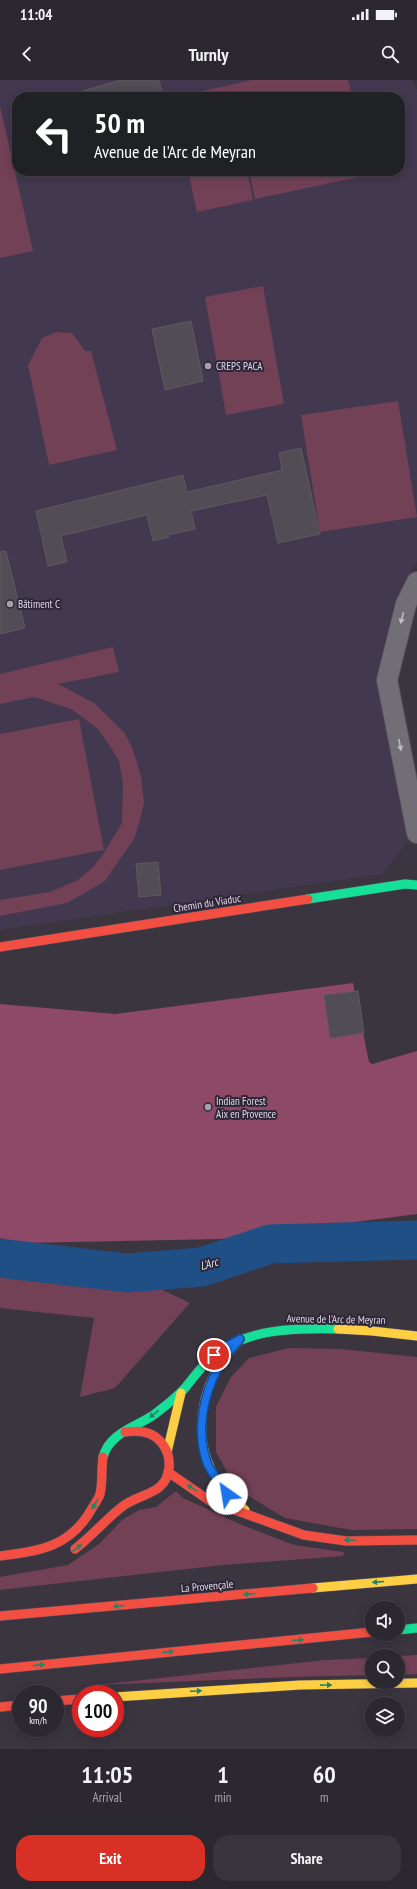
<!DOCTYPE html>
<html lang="en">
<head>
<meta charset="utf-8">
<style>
  :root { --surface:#2c282f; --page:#38343b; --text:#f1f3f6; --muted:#a6a6aa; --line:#48444b; --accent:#d93025 }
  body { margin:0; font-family:"PT Sans Narrow",sans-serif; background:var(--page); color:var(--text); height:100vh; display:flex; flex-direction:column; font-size:15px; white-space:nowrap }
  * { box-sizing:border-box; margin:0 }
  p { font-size:13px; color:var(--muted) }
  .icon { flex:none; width:22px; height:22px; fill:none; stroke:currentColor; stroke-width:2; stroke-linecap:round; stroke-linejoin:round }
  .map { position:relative; height:1669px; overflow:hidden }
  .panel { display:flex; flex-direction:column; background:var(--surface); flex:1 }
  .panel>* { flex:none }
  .hud { position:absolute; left:12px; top:12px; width:393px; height:84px; border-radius:16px; box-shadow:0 2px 10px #0003,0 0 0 1px var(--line); background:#202124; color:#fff; overflow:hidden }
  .tools { position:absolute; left:365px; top:1521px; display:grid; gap:8px }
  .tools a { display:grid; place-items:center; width:40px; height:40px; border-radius:50%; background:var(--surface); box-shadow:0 2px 10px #0003,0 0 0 1px var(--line); font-size:20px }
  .speed { position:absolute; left:12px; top:1605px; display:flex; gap:8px; font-size:20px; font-weight:700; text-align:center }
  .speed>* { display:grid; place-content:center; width:52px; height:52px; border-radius:50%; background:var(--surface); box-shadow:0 2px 10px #0003,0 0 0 1px var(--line); line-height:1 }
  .speed small { font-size:10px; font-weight:400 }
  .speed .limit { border:6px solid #d22; background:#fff; color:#111 }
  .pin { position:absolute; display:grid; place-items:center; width:34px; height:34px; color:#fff; margin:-17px; border:2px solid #fff; border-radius:50%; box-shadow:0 1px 4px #0007 }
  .me { position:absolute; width:44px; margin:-22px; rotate:328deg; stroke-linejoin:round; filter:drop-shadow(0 0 3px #0008) }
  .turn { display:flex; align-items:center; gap:14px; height:84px; padding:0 16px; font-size:18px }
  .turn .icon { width:52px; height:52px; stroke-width:2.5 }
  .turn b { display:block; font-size:28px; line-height:34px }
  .eta { display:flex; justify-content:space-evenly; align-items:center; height:68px; text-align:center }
  .eta b { font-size:24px; font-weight:800; line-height:28px }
  .button { display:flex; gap:8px; margin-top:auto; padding:8px 16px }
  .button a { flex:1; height:46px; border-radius:16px; background:var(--accent); color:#fff; font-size:16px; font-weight:800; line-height:46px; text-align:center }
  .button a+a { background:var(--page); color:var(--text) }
  .status { display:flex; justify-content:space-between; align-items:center; height:28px; padding:0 20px; background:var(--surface); direction:ltr }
  .status svg { height:11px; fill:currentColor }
  header { display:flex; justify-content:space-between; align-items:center; height:52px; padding:0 16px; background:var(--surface); font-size:18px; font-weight:800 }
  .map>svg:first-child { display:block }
  .built { fill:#42384f; fill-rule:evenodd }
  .green { fill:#724155 }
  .forest { fill:#8e4967 }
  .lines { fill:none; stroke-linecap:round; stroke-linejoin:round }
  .river { stroke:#204f86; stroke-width:39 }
  .building { fill:#524d55; stroke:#5e585f }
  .street-casing { stroke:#57535c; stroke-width:22 }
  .fast-casing { stroke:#57535c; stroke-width:10 }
  .slow-casing { stroke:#57535c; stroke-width:10 }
  .jam-casing { stroke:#57535c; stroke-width:10 }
  .street { stroke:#716e75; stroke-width:20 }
  .fast { stroke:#16e098; stroke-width:9 }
  .slow { stroke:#ffcf43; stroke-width:9 }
  .jam { stroke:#f24e42; stroke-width:9 }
  .oneway { fill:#bebac4 }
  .oneway2 { fill:#228468 }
  .route-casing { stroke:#114b97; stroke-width:10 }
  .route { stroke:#1a73e8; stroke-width:7 }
  .poi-dot { fill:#a5a0ac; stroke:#2f2739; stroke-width:1.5 }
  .labels { text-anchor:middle; stroke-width:4; stroke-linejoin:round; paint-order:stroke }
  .poi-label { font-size:11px; fill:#dfdae6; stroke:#2f2739; text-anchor:start }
  .street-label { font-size:11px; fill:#dfdae6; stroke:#2f2739 }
  .water-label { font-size:12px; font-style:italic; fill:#d3e1f3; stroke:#2f2739 }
</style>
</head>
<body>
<div class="status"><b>11:04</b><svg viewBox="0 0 49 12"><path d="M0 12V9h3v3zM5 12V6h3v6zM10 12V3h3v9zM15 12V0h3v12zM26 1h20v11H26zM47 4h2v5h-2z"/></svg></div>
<header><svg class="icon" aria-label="back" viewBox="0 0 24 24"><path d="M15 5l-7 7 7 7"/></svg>Turnly<svg class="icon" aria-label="search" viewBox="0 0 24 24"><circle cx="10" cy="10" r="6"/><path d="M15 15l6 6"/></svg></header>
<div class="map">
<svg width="417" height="1669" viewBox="0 0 417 1669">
  <rect width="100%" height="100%" fill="#3a353f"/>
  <path class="built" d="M 0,0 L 412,0 L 417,10 L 417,481 L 398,514 L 382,610 L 409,759 L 383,794 L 0,850 ZM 17,17 L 400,17 L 400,91 L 17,91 Z"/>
  <g class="green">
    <path d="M 252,0 L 348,0 L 352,17 L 233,17 L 230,5 Z"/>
    <path d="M 230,5 L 232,17 L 174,17 Z"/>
    <path d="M 0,26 L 33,171 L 0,178 Z"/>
    <path d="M 188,91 L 247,91 L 253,120 L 197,132 Z"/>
    <path d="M 249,91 L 367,91 L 368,95 L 255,119 Z"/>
    <path d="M 263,206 L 284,324 L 226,335 L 205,217 Z"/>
    <path d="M 56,252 L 72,253 L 85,271 L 91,271 L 117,370 L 49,385 L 28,285 L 42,258 Z"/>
    <path d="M 398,321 L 417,437 L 320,452 L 301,335 Z"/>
    <path d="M 113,567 L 119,592 L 58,604 L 94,623 L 124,652 L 132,667 L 141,696 L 144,723 L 139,744 L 134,759 L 105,801 L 67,823 L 0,836 L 0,820 L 50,812 L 78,800 L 91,789 L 102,776 L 122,743 L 123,704 L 119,681 L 108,663 L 98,649 L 71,629 L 34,617 L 0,624 L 0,594 Z"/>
    <path d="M 79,639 L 104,770 L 0,790 L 0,654 Z"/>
    <path d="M 0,1178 L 127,1193 L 190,1223 L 115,1308 L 80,1317 L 94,1238 L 0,1228 Z"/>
    <path d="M 289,1268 L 341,1269 L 417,1277 L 417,1449 L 351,1450 L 285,1438 L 237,1409 L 216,1372 L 216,1327 L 231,1297 L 249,1278 Z"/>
    <path d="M 176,1411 L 183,1418 L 242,1445 L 294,1465 L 344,1472 L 343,1476 L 223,1485 L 0,1510 L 0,1497 L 68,1485 L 99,1464 L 122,1440 L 139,1430 L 156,1427 Z"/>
    <path d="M 417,1575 L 417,1594 L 398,1595 L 398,1576 Z"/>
    <path d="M 372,1578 L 372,1595 L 294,1597 L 97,1605 L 325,1580 Z"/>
  </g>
  <path class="forest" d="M 353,903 L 369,982 L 372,984 L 417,971 L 417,1134 L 222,1159 L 22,1163 L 0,1158 L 0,924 L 115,934 Z"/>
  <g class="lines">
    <path class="river" d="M 0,1178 L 127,1193 L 202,1187 L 270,1164 L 417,1160"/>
  </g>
  <g class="building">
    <path d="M 121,0 L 159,0 L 163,17 L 80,17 L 79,12 Z"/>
    <path d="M 191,241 L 203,301 L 165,310 L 152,249 Z"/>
    <path d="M 301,368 L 320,454 L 278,463 L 267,415 L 191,431 L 195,449 L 168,455 L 169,457 L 153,461 L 147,435 L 61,456 L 67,482 L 48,486 L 36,431 L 183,395 L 187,412 L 282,390 L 279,373 Z"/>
    <path d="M 6,471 L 25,548 L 0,554 L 0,472 Z"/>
    <path d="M 158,782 L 161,815 L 139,817 L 136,784 Z"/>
    <path d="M 358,911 L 364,953 L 330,958 L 324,915 Z"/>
  </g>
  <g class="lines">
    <g class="street-casing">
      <path id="street" d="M 417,502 L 406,524 L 387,600 L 417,753"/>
    </g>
    <g class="fast-casing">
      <g id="fast">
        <path d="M 308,819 L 405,804 L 417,805"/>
        <path d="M 103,1377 C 110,1352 137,1347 155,1334 C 165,1326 176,1318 185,1308 C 193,1298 201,1287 211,1278 C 244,1248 296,1248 338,1249"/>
        <path d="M 398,1550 L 417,1548"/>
      </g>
    </g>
    <g class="slow-casing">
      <g id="slow">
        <path d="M 338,1249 L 372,1251 L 417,1256"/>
        <path d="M 240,1259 C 234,1267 226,1274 221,1283 C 202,1311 195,1353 209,1385 C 216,1403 231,1417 245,1430"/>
        <path d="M 167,1372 L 181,1313"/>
        <path d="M 313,1508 L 417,1499"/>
        <path d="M 115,1617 L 300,1605 L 417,1603"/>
      </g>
    </g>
    <g class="jam-casing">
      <g id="jam">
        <path d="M 0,867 L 308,819"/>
        <path d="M 168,1392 L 210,1421 L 304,1455 L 346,1461 L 417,1460"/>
        <path d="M 75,1469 C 92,1456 106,1439 123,1426 C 140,1413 166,1415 169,1388 C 170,1378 167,1369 161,1362 C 152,1351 138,1350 125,1352"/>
        <path d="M 0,1476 C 39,1471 70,1467 91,1430 C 94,1425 98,1420 100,1414 C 103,1402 101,1389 103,1377"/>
        <path d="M 0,1536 L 313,1508"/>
        <path d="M 0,1589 L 372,1552"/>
        <path d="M 55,1621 L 81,1619"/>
        <path d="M 0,1627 L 21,1625"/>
      </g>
    </g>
    <use href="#street" class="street"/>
    <use href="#fast" class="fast"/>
    <use href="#slow" class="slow"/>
    <use href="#jam" class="jam"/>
  </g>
  <defs><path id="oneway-solid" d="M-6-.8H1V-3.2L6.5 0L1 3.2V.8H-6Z"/></defs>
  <g class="oneway">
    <use href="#oneway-solid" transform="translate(402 538) rotate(104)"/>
    <use href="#oneway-solid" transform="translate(400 665) rotate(79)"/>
  </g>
  <g class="oneway2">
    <use href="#oneway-solid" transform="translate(154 1334) rotate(142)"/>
    <use href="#oneway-solid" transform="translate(192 1408) rotate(-145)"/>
    <use href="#oneway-solid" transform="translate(95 1424) rotate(119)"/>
    <use href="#oneway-solid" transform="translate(350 1460) rotate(-178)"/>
    <use href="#oneway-solid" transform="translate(77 1468) rotate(-37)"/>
    <use href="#oneway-solid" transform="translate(378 1502) rotate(175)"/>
    <use href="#oneway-solid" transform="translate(249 1514) rotate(175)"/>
    <use href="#oneway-solid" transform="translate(119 1526) rotate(175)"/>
    <use href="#oneway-solid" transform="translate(298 1560) rotate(-5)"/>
    <use href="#oneway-solid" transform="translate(168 1572) rotate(-6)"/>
    <use href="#oneway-solid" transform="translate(39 1585) rotate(-6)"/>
    <use href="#oneway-solid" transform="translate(326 1605) rotate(-1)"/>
    <use href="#oneway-solid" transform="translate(196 1611) rotate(-3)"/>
  </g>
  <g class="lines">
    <g class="route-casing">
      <path id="route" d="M 214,1275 L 223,1268 L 240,1259 C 233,1268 223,1276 219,1286 C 203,1315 195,1353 208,1385 C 213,1395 221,1404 227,1414"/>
    </g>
    <use href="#route" class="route"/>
  </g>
  <g class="poi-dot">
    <circle cx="208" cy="286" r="4"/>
    <circle cx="10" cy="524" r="4"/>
    <circle cx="208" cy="1027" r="4"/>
  </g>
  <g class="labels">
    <g class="poi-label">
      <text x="216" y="290">CREPS PACA</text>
      <text x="18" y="528">Bâtiment C</text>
      <text x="216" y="1025">Indian Forest<tspan x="216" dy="13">Aix en Provence</tspan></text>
    </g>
    <g class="street-label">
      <text transform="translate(207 823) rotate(-9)" y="4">Chemin du Viaduc</text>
      <text transform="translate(336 1239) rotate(1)" y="4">Avenue de l'Arc de Meyran</text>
      <text transform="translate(207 1506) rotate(-5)" y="4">La Provençale</text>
    </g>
    <g class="water-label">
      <text transform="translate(209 1184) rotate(-16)" y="4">L'Arc</text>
    </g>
  </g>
</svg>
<div class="tools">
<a><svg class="icon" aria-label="sound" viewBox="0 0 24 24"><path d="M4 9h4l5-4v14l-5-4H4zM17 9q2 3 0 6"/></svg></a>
<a><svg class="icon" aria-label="search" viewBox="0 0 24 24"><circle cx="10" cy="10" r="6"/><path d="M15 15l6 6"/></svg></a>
<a><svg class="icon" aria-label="layers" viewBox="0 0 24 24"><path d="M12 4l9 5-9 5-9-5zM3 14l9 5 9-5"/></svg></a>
</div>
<div class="speed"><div>90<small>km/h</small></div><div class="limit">100</div></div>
<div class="pin" style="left:214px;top:1275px;background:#d93025"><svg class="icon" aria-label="arrive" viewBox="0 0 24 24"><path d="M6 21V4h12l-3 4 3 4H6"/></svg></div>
<svg class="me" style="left:227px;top:1414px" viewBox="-20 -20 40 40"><circle r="19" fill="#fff"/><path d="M0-13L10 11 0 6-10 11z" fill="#1a73e8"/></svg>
<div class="hud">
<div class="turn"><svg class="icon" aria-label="left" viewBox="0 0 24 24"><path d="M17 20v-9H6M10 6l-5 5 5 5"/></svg><div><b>50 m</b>Avenue de l'Arc de Meyran</div></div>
</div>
</div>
<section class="panel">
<div class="eta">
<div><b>11:05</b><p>Arrival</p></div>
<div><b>1</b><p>min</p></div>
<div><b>60</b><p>m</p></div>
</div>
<div class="button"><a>Exit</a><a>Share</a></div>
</section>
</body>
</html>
